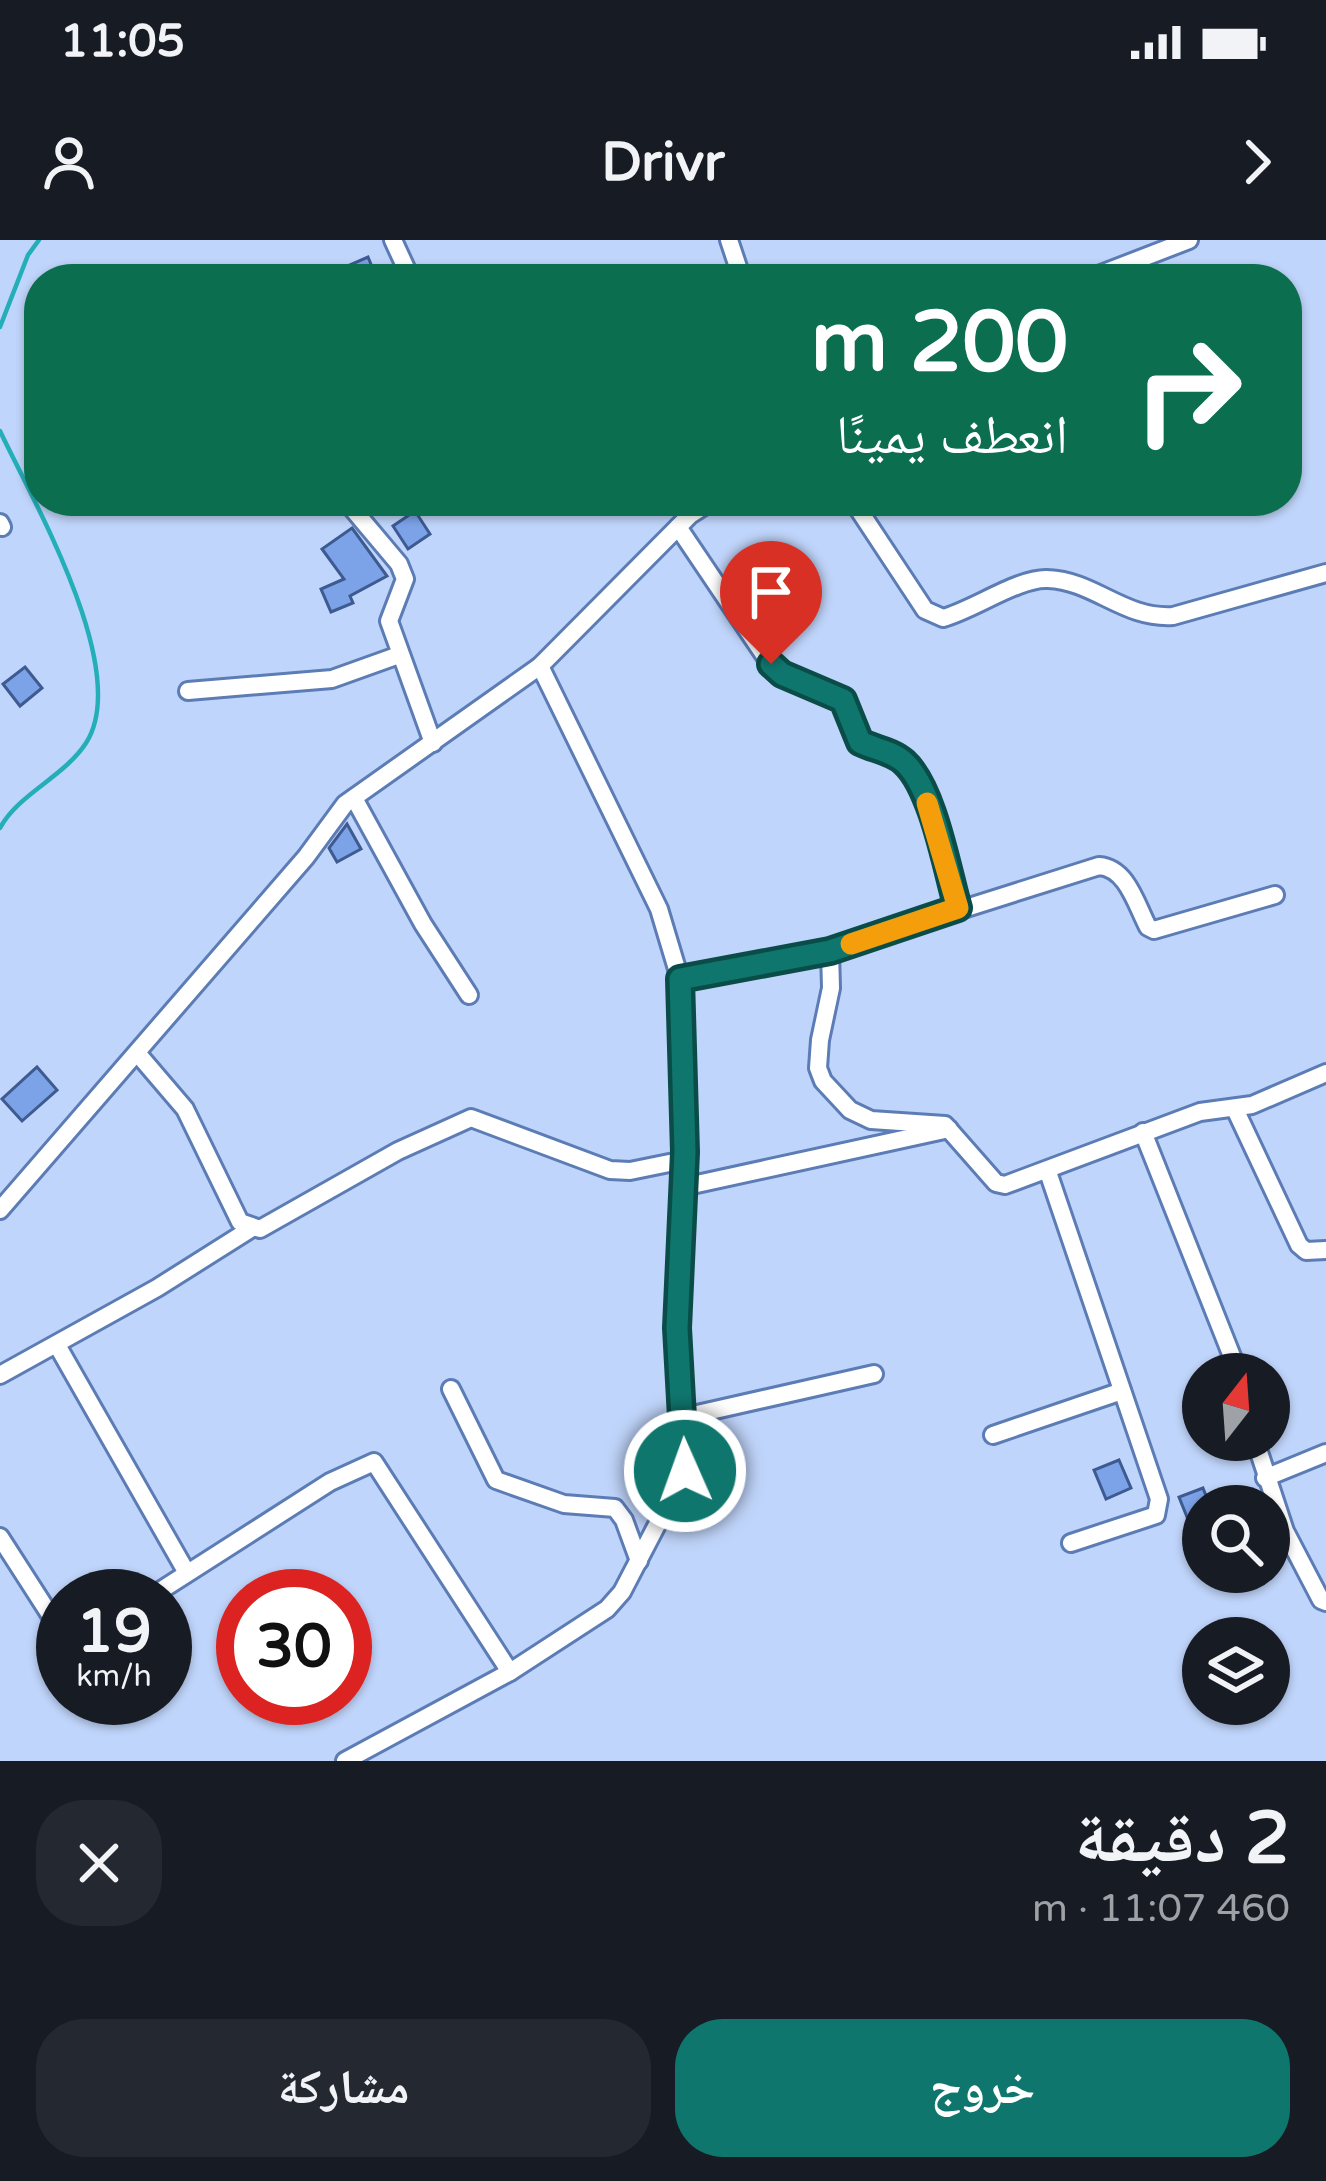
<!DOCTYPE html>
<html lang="ar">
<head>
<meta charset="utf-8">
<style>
  :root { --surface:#171b24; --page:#242831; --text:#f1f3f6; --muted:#9ea1a6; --accent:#0f766e }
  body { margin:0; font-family:"Varela Round","Noto Naskh Arabic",sans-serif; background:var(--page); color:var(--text); direction:rtl; height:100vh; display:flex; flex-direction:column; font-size:45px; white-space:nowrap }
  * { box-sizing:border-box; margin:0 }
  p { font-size:39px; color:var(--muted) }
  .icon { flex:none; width:66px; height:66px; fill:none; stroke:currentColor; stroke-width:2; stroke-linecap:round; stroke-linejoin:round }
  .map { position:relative; height:1521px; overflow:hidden; direction:ltr }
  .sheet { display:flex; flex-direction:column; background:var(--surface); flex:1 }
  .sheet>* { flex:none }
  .guide { position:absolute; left:24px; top:24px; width:1278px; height:252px; border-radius:48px; box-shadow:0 3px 9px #0004; direction:rtl; background:#0b6e4f; color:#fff; overflow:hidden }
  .needle { width:78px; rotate:17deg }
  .controls { position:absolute; left:1182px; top:1113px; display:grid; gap:24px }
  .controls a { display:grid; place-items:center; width:108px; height:108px; border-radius:50%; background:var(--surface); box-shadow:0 3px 9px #0004; font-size:60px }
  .speed { position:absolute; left:36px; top:1329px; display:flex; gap:24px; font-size:60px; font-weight:700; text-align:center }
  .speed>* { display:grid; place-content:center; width:156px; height:156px; border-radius:50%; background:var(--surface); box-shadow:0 3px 9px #0004; line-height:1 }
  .speed small { font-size:30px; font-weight:400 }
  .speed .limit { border:18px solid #d22; background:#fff; color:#111 }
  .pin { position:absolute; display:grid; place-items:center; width:102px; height:102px; color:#fff; margin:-123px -51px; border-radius:50% 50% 50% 0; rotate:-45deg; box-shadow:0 0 12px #0007 }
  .pin .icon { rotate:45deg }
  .me { position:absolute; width:132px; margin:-66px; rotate:358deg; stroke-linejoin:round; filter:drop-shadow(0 0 9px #0008) }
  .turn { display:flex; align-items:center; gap:42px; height:252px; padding:0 36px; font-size:54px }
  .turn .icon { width:156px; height:156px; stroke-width:2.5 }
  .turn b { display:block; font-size:84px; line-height:102px }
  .round { display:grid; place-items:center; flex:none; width:126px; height:126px; border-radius:48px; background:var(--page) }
  .overview { display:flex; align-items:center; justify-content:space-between; height:204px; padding:0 36px }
  h1 { font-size:72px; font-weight:700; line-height:90px }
  .cta { display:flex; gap:24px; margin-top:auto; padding:24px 36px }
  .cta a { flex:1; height:138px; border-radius:48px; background:var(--accent); color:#fff; font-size:48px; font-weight:700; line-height:138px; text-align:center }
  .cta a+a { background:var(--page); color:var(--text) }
  .status { display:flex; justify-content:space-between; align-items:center; height:84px; padding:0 60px; background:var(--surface); direction:ltr }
  .status svg { height:33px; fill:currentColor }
  header { display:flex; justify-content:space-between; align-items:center; height:156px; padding:0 36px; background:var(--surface); font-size:54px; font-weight:700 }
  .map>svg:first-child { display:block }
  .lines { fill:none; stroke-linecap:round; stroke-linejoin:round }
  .stream { stroke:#24afb8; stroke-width:4.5 }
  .building { fill:#7ca2e7; stroke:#3d5a91; stroke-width:3 }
  .minor-casing { stroke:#5c7cb5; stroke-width:22 }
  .minor { stroke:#fff; stroke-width:16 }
  .route-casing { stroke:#0a4d48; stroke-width:30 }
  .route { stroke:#0f766e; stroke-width:21 }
  .slow { stroke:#f59e0b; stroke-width:21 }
</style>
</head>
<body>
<div class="status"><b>11:05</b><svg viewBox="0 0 49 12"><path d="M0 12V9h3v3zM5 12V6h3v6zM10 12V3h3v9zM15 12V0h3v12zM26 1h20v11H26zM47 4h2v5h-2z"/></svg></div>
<header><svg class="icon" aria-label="forward" viewBox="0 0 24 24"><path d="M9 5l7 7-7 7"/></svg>Drivr<svg class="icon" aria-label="person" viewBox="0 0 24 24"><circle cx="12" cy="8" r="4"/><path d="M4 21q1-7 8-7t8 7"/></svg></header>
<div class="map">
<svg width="1326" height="1521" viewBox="0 0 1326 1521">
  <rect width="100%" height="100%" fill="#c0d5fb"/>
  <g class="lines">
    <g class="stream">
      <path d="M 0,87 L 28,15 L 39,0"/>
      <path d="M 0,191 C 34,263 132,431 86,503 C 64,537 18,554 0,588"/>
    </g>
  </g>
  <g class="building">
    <path d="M 368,17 L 377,39 L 349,39 L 345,27 Z"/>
    <path d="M 415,271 L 430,294 L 408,309 L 393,286 Z"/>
    <path d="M 352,288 L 387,336 L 350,356 L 353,363 L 331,372 L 321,349 L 344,339 L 322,309 Z"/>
    <path d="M 25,427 L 42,448 L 20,466 L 3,444 Z"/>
    <path d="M 347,584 L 361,609 L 337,622 L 329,608 Z"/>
    <path d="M 37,827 L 57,850 L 22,881 L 2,859 Z"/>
    <path d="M 1119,1220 L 1131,1248 L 1106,1259 L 1094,1230 Z"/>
    <path d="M 1203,1248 L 1210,1266 L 1203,1266 L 1203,1270 L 1187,1277 L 1179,1257 Z"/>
  </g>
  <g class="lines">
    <g class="minor-casing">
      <g id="minor">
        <path d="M 393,0 L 411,39"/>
        <path d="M 729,0 L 742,39"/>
        <path d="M 1088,39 L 1189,0"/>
        <path d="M 346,261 L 399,324 L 405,339 L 389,381 L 433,503"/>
        <path d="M 853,261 L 925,370 L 943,378 C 973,370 1020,337 1048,339 C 1095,341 1123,379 1173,376 L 1326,333"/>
        <path d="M 0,283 L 2,287"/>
        <path d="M 678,287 L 771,425 L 782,434 L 843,461 L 860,502 C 874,509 892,511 904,522 C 933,548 947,630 958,668"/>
        <path d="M 188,451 L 332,439 L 399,415"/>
        <path d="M 354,558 L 423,684 L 469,755"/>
        <path d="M 830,711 L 831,748 L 820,800 L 818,828 L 823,841 L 850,870 L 871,880 L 945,885 L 996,943 L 1005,945 L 1200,872 L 1252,865 L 1326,833"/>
        <path d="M 680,739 L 830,711 L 1099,626 C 1127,628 1136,664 1148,687 L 1154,690 L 1275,655"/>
        <path d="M 138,814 L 185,869 L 240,982 L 260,989 L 398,911 L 471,878 L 610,930 L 630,931 L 684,920"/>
        <path d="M 1235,869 L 1299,1005 L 1306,1011 L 1326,1010"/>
        <path d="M 1143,892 L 1239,1134"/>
        <path d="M 1048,932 L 1159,1259 L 1156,1275 L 1071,1303"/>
        <path d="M 683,947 L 949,889"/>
        <path d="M 0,970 L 306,617 L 345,564 L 540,426 L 690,275 L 712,261"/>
        <path d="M 57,1105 L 187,1333"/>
        <path d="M 0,1135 L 157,1048 L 252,988"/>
        <path d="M 451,1149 L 496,1240 L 564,1264 L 615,1268 L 624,1280 L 639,1321"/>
        <path d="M 684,1177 L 874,1134"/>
        <path d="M 993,1195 L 1122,1151"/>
        <path d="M 1255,1200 L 1285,1291 L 1321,1360 L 1326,1362"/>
        <path d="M 1265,1238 L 1326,1213"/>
        <path d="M 0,1297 L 63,1395"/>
        <path d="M 152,1356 L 330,1242 L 374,1222 L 510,1432"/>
        <path d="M 345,1521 L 510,1432 L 607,1369 L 622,1352 L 685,1231 L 677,1088 L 685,912 L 680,739 L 659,669 L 540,426"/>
      </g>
    </g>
    <use href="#minor" class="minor"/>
  </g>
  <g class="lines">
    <g class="route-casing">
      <path id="route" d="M 685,1231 L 677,1088 L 685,912 L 680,739 L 830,711 L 958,668 C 947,630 933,548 904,522 C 892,511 874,509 860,502 L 843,460 L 782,434 L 771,424"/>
    </g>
    <use href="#route" class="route"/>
    <path class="slow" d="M 851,704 L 958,668 L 927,563"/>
  </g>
</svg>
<div class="controls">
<a><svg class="needle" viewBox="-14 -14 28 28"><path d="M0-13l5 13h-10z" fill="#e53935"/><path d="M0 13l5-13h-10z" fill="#9ea1a6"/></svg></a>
<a><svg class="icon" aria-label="search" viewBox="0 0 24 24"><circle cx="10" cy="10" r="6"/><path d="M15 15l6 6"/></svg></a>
<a><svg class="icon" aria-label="layers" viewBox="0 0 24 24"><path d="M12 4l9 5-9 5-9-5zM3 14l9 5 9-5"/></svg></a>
</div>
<div class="speed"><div>19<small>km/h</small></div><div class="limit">30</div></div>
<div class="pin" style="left:771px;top:424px;background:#d93025"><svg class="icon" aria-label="arrive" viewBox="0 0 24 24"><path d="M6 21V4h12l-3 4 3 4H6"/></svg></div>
<svg class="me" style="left:685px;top:1231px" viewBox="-20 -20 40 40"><circle r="17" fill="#0f766e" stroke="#fff" stroke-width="3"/><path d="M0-11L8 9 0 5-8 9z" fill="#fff"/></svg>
<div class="guide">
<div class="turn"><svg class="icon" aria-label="right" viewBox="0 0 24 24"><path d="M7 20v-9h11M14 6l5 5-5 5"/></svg><div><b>200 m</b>انعطف يمينًا</div></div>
</div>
</div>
<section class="sheet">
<div class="overview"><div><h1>2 دقيقة</h1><p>460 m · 11:07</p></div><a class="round"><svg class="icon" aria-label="close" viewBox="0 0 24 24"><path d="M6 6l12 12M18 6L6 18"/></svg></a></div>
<div class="cta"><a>خروج</a><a>مشاركة</a></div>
</section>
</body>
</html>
